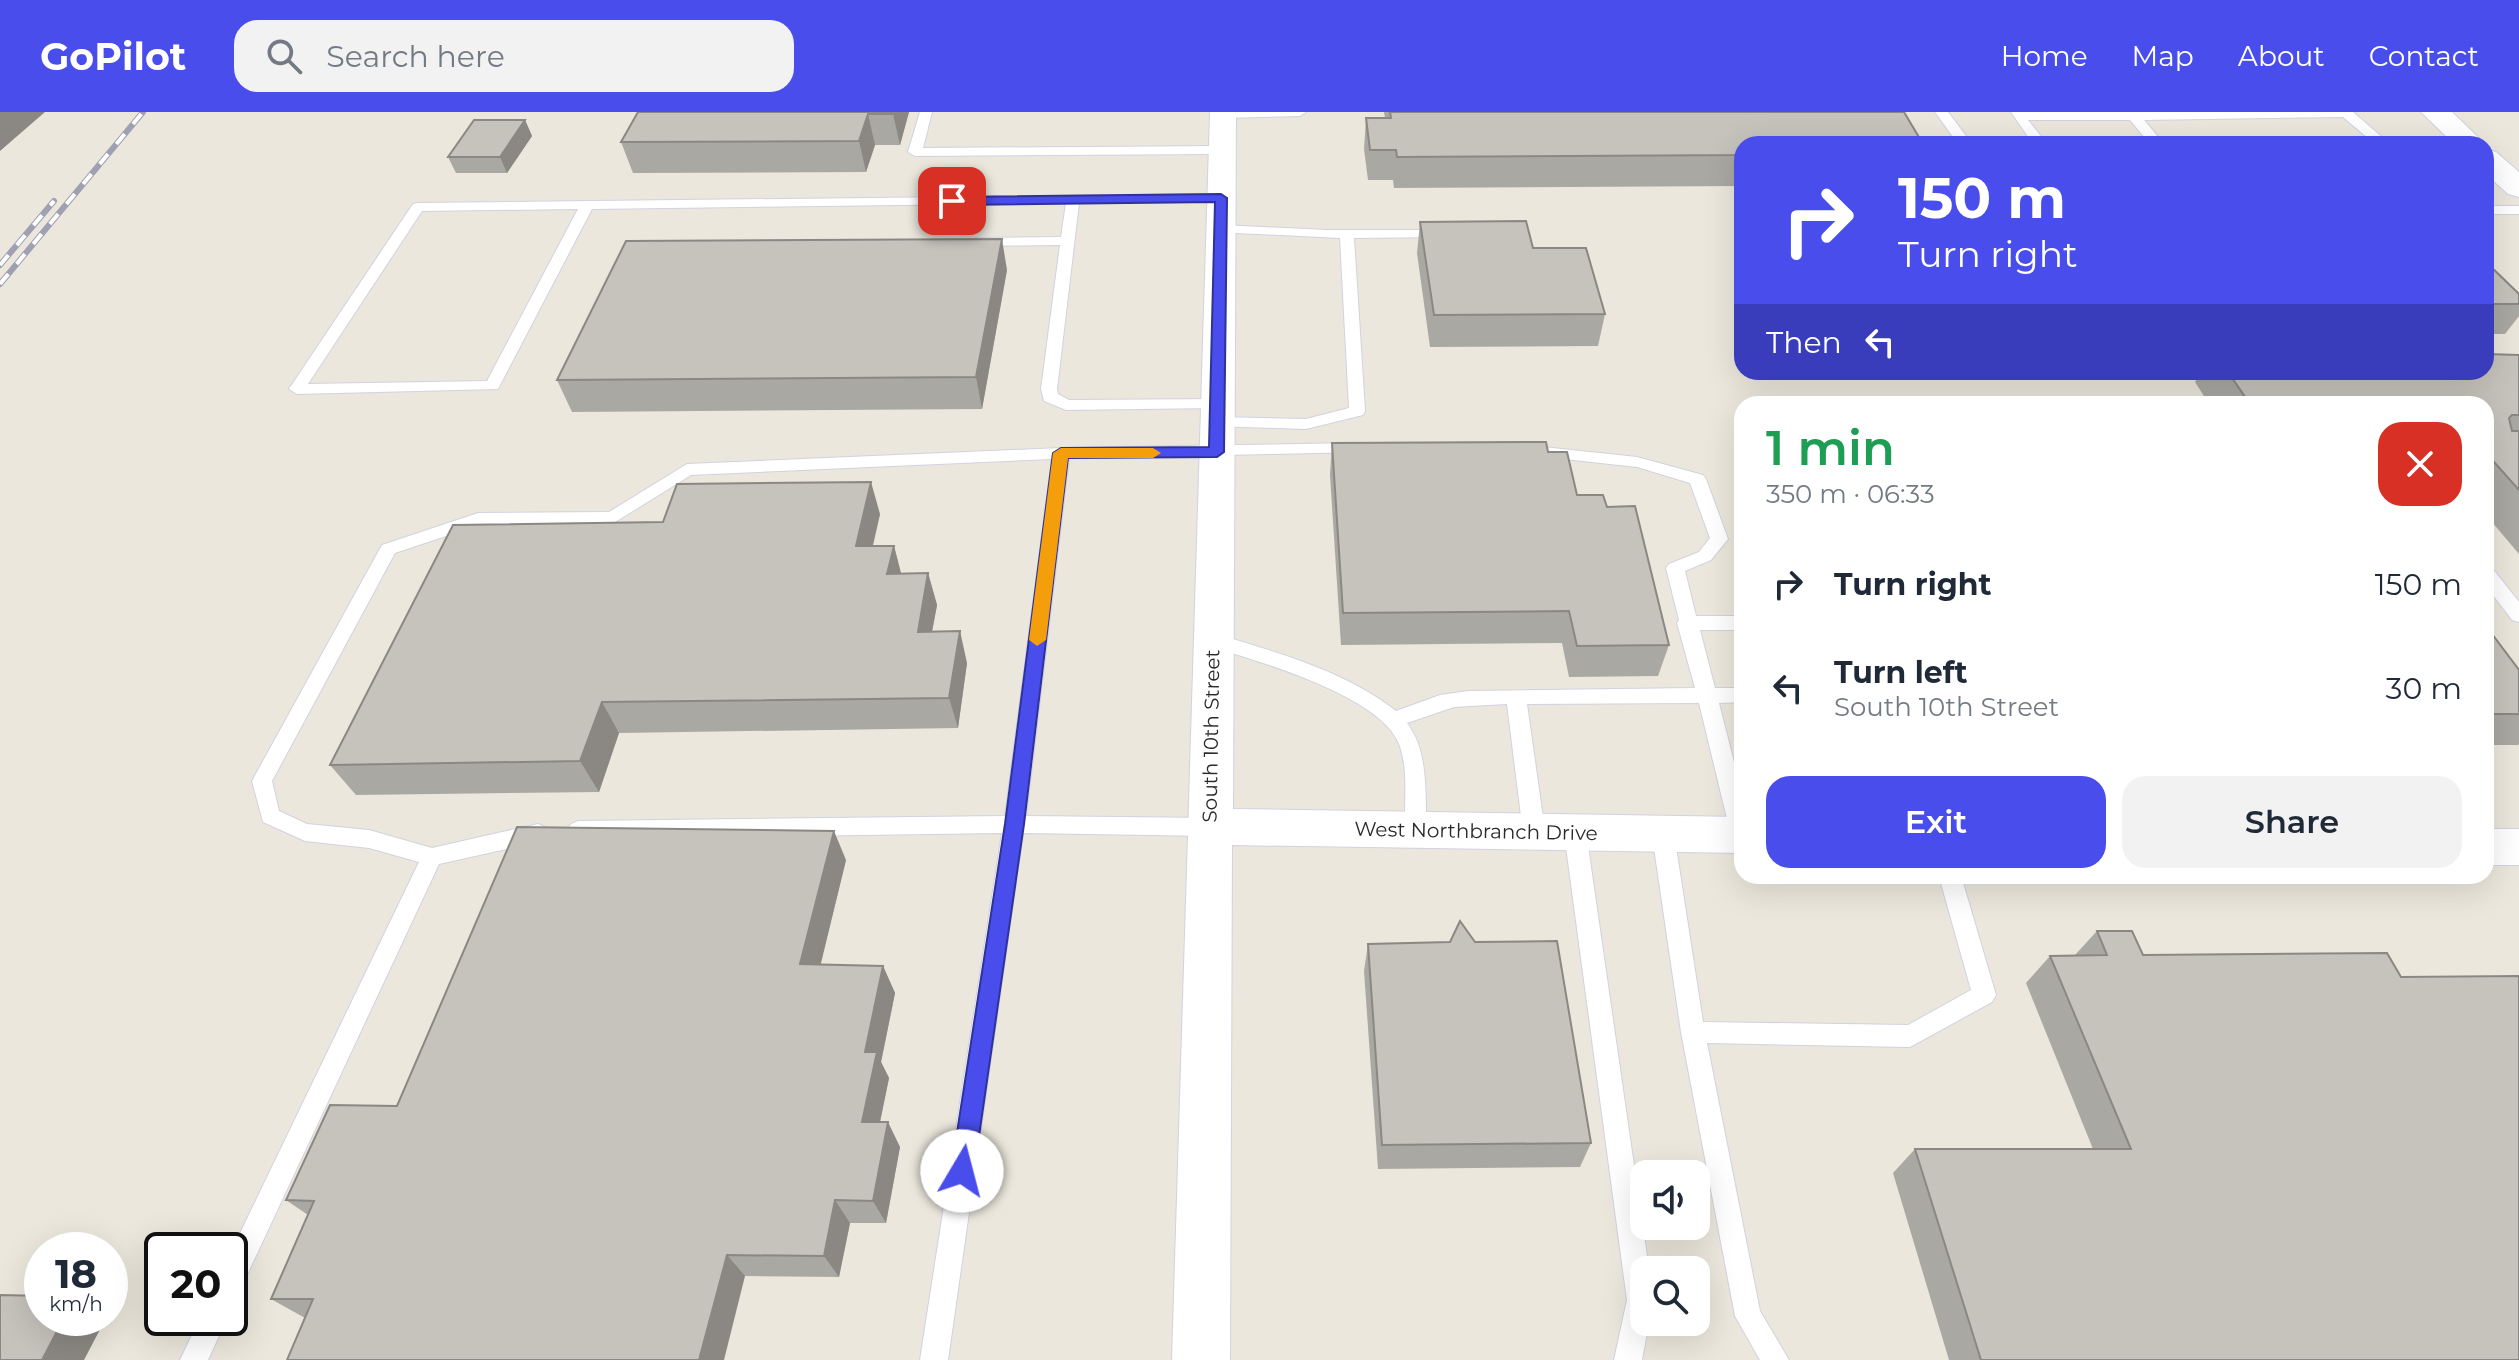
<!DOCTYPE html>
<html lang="en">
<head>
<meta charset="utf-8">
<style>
  :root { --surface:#fff; --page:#f2f2f3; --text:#1f2937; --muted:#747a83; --accent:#484dec }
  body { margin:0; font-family:Montserrat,sans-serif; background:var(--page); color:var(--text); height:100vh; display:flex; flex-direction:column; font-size:30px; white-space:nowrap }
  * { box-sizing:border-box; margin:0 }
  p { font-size:26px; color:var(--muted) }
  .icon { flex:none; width:44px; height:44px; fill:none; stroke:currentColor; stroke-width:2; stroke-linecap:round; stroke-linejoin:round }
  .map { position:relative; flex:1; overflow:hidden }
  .details { position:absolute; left:1734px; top:284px; width:760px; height:488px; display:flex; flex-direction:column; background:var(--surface); border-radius:24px; box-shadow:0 8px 32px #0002 }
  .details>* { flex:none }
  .banner { position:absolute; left:1734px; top:24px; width:760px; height:244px; border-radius:24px; box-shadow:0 8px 32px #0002; background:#484dec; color:#fff; overflow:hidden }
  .fabs { position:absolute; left:1630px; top:1048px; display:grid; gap:16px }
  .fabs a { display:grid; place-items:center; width:80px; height:80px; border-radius:16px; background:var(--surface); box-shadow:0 8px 32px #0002; font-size:40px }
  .speed { position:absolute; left:24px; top:1120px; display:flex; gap:16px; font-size:40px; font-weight:700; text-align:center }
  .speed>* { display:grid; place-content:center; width:104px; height:104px; border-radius:50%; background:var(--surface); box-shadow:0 8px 32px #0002; line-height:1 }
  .speed small { font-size:20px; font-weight:400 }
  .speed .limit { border:4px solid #111; border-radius:12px; background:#fff; color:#111 }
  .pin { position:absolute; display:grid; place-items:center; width:68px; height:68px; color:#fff; margin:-34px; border-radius:16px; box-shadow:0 4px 12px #0006 }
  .me { position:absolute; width:88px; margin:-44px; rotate:8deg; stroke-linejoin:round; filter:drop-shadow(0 0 6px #0008) }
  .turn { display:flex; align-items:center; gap:28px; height:168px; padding:0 32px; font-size:36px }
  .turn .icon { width:104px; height:104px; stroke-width:2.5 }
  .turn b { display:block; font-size:56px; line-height:68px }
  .then { display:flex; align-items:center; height:76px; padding:0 32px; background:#0003; gap:16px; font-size:30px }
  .round { display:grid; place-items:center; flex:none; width:84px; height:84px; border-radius:24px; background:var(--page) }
  .summary { display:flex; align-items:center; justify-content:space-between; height:136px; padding:0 32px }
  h1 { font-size:48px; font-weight:600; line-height:60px; color:#1e9e55 }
  .button { display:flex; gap:16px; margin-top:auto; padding:16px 32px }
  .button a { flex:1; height:92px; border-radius:24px; background:var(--accent); color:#fff; font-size:32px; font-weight:600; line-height:92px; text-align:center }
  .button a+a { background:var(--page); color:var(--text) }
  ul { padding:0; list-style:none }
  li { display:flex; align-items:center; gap:24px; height:104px; padding:0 32px }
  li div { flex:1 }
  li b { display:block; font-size:30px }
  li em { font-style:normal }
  header { display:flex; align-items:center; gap:48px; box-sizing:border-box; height:112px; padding:0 40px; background:var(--accent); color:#fff }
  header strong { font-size:38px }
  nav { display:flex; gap:44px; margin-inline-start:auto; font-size:28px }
  .search { width:560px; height:72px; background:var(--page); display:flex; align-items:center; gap:20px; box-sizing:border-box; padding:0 28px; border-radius:24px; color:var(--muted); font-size:30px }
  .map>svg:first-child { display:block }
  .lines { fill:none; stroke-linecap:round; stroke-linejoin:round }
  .service-casing { stroke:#d2d2e1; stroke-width:2 }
  .minor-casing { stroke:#d2d2e1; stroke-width:2 }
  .tertiary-casing { stroke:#d2d2e1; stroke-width:2 }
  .service { fill:#fff; fill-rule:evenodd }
  .minor { fill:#fff; fill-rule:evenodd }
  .tertiary { fill:#fff; fill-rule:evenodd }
  .rail-casing { stroke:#a0a0b3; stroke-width:6 }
  .rail { stroke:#fff; stroke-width:4; stroke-dasharray:13; stroke-linecap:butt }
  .wall { fill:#aaa8a2 }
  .shaded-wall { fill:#8b8884 }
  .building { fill:#c6c3bc; stroke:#8b8884; stroke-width:2 }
  .route { fill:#484dec; stroke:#2f3299; stroke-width:2 }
  .slow { fill:#f59e0b }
  .labels { text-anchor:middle; stroke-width:8; stroke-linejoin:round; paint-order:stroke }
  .street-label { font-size:20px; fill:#2a2a2a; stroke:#fff }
</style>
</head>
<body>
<header>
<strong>GoPilot</strong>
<div class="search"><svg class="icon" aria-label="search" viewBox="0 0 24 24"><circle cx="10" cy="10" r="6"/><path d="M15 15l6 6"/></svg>Search here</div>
<nav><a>Home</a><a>Map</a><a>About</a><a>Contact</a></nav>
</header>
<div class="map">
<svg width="2519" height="1248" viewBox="0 0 2519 1248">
  <rect width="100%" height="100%" fill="#ebe7dc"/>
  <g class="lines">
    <g class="service-casing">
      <g id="service">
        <path d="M 920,0 L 932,0 L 923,36 L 1222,34 L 1229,38 L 1222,42 L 915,44 L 908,40 Z"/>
        <path d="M 1218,0 L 1306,0 L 1300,4 L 1223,6 L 1218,5 Z"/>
        <path d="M 1935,0 L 1948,0 L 1972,32 L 1958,32 Z"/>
        <path d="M 2011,0 L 2353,0 L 2390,32 L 2375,32 L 2343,5 L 2144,8 L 2164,32 L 2150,32 L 2130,8 L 2028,8 L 2047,32 L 2033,32 Z"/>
        <path d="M 1221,82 L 1226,83 L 1226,89 L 1079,91 L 1057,277 L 1058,282 L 1069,288 L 1223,287 L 1225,291 L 1217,296 L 1066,298 L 1044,289 L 1041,277 L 1060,133 L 975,134 L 968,130 L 975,126 L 1061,125 L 1066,91 L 592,97 L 498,277 L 297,282 L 289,277 L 413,92 L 418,91 ZM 578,97 L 487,269 L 308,272 L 422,99 Z"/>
        <rect x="2486" y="94" width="33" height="8"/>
        <path d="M 1221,113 L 1328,118 L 1450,118 L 1452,121 L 1445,125 L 1354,126 L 1365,299 L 1363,303 L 1306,317 L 1211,314 L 1211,306 L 1217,305 L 1306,307 L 1349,296 L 1340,126 L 1216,120 L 1216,114 Z"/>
        <path d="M 1359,331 L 1365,332 L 1365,340 L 1069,346 L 1026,704 L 1210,706 L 1217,709 L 1221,715 L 1217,721 L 1210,724 L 1023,721 L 948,1248 L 920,1248 L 1002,721 L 578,727 L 571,724 L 567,718 L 571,712 L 578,709 L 1005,704 L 1052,347 L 691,363 L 612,412 L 479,413 L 395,441 L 272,669 L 279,699 L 307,712 L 369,718 L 432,736 L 538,712 L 545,715 L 549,721 L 545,727 L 538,730 L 439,752 L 239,1180 L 230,1184 L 230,1142 L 419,750 L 369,736 L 305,729 L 263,710 L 252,669 L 382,433 L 478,401 L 609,400 L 687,352 L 1061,336 Z"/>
        <path d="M 1543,335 L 1637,345 L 1703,363 L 1706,367 L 1728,427 L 1711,448 L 1685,459 L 1696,504 L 1742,504 L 1742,518 L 1700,518 L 1715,576 L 1742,576 L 1742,590 L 1719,591 L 1742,682 L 1742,732 L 1735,729 L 1731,723 L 1699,591 L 1527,592 L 1545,720 L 1541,726 L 1534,729 L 1527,726 L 1523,720 L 1507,592 L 1454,595 L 1407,611 C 1430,642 1424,682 1427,718 L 1423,724 L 1416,727 L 1409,724 L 1405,718 C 1404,691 1409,658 1399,632 C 1380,583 1254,548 1206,533 L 1204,528 L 1213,521 C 1275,540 1344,558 1396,599 L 1440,583 L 1468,579 L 1695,576 L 1677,511 L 1679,508 L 1666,456 L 1669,452 L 1699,440 L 1710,426 L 1690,371 L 1637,355 L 1537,344 L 1535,340 Z"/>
        <path d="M 2486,455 L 2492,456 L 2519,490 L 2519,510 L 2512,508 L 2486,474 Z"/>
        <path d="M 1575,711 L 1582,714 L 1586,720 L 1649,1158 L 1644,1158 L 1644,1210 L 1649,1210 L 1642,1248 L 1614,1248 L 1627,1188 L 1564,720 L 1568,714 Z"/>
        <path d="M 1663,713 L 1670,716 L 1674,722 L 1703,910 L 1908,913 L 1971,878 L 1939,764 L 1961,764 L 1996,883 L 1992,890 L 1910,935 L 1707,931 L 1760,1199 L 1789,1248 L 1760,1248 L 1735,1204 L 1681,920 L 1652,722 L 1656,716 Z"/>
        <path d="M 200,1206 L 227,1206 L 208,1248 L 180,1248 Z"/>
      </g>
    </g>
    <g class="minor-casing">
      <g id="minor">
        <path d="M 1210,0 L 1236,0 L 1233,697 L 1742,705 L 1742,741 L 1232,733 L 1230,1248 L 1172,1248 Z"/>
        <rect x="2486" y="717" width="33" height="36"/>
      </g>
    </g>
    <g class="tertiary-casing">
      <g id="tertiary">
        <path d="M 2421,0 L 2452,0 L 2485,32 L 2454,32 Z"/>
        <path d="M 2486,37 L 2496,40 L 2519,60 L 2519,85 L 2508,82 L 2486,62 Z"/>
      </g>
    </g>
    <use href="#service" class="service"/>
    <use href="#minor" class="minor"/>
    <use href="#tertiary" class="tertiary"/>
    <g class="rail-casing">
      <g id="rail">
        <path d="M 0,153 L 54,89"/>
        <path d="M 0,172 L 143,0"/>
      </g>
    </g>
    <use href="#rail" class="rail"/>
  </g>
  <g class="wall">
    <path d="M 637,0 L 909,0 L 900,33 L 875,33 L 866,60 L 633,61 L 621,30 L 637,1 Z"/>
    <path d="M 1384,0 L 1904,0 L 1742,32 L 1742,74 L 1394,76 L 1393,68 L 1368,68 L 1364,37 L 1366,6 L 1385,6 Z"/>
    <path d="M 525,8 L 532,24 L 507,61 L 456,61 L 448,45 Z"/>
    <path d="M 1420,110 L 1533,136 L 1605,202 L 1598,234 L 1430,235 L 1417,141 Z"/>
    <path d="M 2486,150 L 2519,182 L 2519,204 L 2505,222 L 2486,222 Z"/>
    <path d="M 1007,158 L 982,297 L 572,300 L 557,268 Z"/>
    <path d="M 2519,243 L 2519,442 L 2486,403 L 2486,292 L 2209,292 L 2195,270 L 2201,260 L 2486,260 Z"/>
    <path d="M 1332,331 L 1548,340 L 1577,383 L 1607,395 L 1669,533 L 1658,564 L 1569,565 L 1562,531 L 1341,533 L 1330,363 Z"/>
    <path d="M 880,402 L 873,434 L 894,434 L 901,462 L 928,461 L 937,493 L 932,520 L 967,551 L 958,616 L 619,621 L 599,680 L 356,683 L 330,653 L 663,410 Z"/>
    <path d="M 2486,514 L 2519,558 L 2519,632 L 2518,633 L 2486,633 Z"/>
    <path d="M 846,748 L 820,853 L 883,854 L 895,881 L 881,950 L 889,966 L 880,1010 L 900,1035 L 886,1111 L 850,1111 L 839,1165 L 745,1164 L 305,1206 L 271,1187 L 308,1103 L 286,1088 L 397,994 Z"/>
    <path d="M 2097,819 L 2143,843 L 2519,1248 L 1949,1248 L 1893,1061 L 1915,1037 L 2093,1037 L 2026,871 L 2050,844 L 2075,843 Z"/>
    <path d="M 1368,832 L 1591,1031 L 1580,1055 L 1378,1057 L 1364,859 Z"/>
  </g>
  <g class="shaded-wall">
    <path d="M 0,0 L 45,0 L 0,39 Z"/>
    <path d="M 894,0 L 909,0 L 900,33 L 893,2 Z"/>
    <path d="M 868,2 L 875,33 L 866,60 L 859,29 Z"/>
    <path d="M 525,8 L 532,24 L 507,61 L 500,45 Z"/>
    <path d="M 1002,127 L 1007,158 L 982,297 L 976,265 Z"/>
    <path d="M 871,370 L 880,402 L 865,466 L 856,434 Z"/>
    <path d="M 894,434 L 902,465 L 887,462 Z"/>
    <path d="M 928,461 L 937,493 L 926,551 L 918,520 Z"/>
    <path d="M 960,519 L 967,551 L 958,616 L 949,586 Z"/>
    <path d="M 602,590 L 619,621 L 599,680 L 580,649 Z"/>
    <path d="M 834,719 L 846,748 L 814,880 L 800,852 Z"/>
    <path d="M 883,854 L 895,881 L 881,950 L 889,966 L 875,1034 L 862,1010 L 865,940 Z"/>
    <path d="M 888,1010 L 900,1035 L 886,1111 L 873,1089 Z"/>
    <path d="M 835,1088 L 850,1111 L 839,1165 L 824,1144 Z"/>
    <path d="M 727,1143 L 745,1164 L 724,1248 L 699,1248 Z"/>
    <path d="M 64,1206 L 106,1206 L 84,1248 L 42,1248 Z"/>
  </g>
  <g class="building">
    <path d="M 638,0 L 894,0 L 893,2 L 868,2 L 859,29 L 621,30 Z"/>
    <path d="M 1390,0 L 1904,0 L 1923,32 L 1742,32 L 1742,43 L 1397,45 L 1396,38 L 1370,38 L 1366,6 L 1391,6 Z"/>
    <path d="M 474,8 L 525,8 L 500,45 L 448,45 Z"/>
    <path d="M 1526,109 L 1533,136 L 1586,136 L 1605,202 L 1434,203 L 1420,110 Z"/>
    <path d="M 1002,127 L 976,265 L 557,268 L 626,129 Z"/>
    <path d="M 2486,150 L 2519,182 L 2519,192 L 2486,192 Z"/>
    <path d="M 2486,242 L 2519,243 L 2519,303 L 2512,303 L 2509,306 L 2512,319 L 2519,319 L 2519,378 L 2486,341 L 2486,292 L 2250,292 L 2228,260 L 2486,260 Z"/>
    <path d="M 1546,330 L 1548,340 L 1567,340 L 1577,383 L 1603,383 L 1607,395 L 1635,394 L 1669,533 L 1577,534 L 1569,499 L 1343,501 L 1332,331 Z"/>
    <path d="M 871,370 L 856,434 L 894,434 L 887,462 L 928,461 L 918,520 L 960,519 L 949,586 L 602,590 L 580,649 L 330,653 L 453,413 L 663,410 L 677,372 Z"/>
    <path d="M 2486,514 L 2519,558 L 2519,602 L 2486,602 Z"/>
    <path d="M 517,715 L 834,719 L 800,852 L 883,854 L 865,940 L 877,940 L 862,1010 L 888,1010 L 873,1089 L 835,1088 L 824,1144 L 727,1143 L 699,1248 L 287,1248 L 313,1187 L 271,1187 L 314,1089 L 286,1088 L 330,993 L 397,994 Z"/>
    <path d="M 1460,809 L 1475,830 L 1557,829 L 1591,1031 L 1382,1033 L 1368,832 L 1450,830 Z"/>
    <path d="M 2097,819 L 2132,819 L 2143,843 L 2387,841 L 2401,865 L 2519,864 L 2519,1248 L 1981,1248 L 1915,1037 L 2131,1037 L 2050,844 L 2107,843 Z"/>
    <path d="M 0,1183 L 42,1184 L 42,1206 L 64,1206 L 42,1248 L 0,1248 Z"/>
  </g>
  <path class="route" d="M 1221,82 L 1227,86 L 1224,340 L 1217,345 L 1068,346 L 1024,712 L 974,1059 L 970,1066 L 962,1070 L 954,1066 L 951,1059 L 1005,712 L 1053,341 L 1061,336 L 1209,335 L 1215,90 L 952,93 L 945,89 L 952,85 Z"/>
  <path class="slow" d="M 1061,336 L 1153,336 L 1161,341 L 1153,346 L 1068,346 L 1046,528 L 1037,534 L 1029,528 L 1053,341 Z"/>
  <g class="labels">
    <g class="street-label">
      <text transform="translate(1211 624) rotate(-89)" y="7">South 10th Street</text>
      <text transform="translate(1476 719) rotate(1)" y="7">West Northbranch Drive</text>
    </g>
  </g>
</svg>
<div class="fabs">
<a><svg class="icon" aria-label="sound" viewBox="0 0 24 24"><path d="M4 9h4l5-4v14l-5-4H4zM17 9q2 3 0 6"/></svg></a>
<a><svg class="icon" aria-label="search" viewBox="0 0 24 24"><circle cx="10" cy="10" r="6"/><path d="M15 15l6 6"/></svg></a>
</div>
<div class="speed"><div>18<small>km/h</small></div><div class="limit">20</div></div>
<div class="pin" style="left:952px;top:89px;background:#d93025"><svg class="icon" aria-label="arrive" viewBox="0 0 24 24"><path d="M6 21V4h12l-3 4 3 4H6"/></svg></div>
<svg class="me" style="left:962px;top:1059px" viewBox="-20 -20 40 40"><circle r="19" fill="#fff"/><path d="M0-13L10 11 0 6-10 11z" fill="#484dec"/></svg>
<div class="banner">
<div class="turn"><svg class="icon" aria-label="right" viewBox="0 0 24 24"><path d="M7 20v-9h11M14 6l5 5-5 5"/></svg><div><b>150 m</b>Turn right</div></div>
<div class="then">Then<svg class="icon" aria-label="left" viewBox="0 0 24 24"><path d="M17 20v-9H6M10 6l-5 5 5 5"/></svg></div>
</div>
<section class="details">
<div class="summary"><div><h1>1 min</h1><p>350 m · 06:33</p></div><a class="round" style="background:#d93025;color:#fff"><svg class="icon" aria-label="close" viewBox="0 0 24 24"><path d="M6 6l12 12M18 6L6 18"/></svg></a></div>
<ul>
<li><svg class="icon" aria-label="right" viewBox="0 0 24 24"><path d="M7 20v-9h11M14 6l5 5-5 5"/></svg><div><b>Turn right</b></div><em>150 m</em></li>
<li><svg class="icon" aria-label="left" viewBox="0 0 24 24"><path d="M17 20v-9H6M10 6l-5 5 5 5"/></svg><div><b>Turn left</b><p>South 10th Street</p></div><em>30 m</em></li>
</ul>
<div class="button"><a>Exit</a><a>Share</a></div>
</section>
</div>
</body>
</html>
